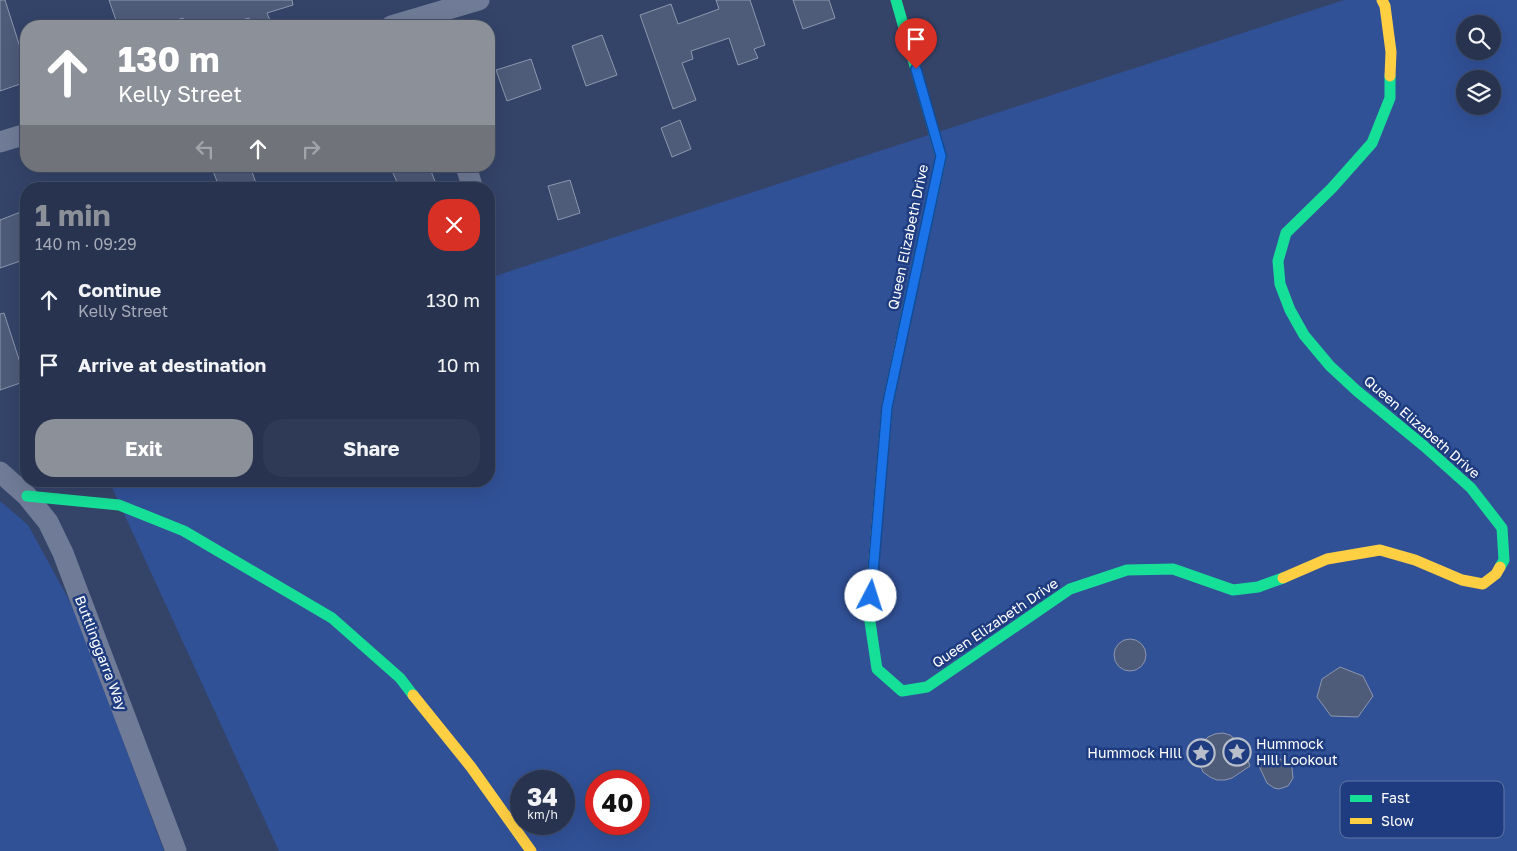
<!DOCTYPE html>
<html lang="en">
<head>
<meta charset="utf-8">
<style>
  :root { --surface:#27334f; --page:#2f3b56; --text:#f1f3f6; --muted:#a4aab7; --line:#434e66; --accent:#8c9099 }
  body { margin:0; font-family:"Golos Text",sans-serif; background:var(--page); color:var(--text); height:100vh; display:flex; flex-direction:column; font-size:19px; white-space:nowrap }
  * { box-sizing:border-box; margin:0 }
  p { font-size:16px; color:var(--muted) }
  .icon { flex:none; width:28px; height:28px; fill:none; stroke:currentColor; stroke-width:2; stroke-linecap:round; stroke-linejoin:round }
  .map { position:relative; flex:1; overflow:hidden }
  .sheet { position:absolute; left:20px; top:182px; width:475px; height:305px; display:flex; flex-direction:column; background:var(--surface); border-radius:20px; box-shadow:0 5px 20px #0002,0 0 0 1px var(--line) }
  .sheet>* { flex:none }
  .guide { position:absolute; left:20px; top:20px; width:475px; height:152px; border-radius:20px; box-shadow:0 5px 20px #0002,0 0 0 1px var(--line); background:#8c9099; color:#fff; overflow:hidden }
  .fabs { position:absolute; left:1456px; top:15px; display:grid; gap:10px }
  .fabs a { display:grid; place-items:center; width:45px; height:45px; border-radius:50%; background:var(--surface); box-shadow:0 5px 20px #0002,0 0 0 1px var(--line); font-size:25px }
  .speed { position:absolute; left:510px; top:770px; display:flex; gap:10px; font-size:25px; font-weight:700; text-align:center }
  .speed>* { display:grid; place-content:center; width:65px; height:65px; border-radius:50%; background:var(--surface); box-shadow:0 5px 20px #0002,0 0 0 1px var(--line); line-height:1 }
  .speed small { font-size:12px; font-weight:400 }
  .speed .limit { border:8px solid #d22; background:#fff; color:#111 }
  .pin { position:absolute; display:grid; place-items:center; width:42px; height:42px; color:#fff; margin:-51px -21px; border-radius:50% 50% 50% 0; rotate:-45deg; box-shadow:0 0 5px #0007 }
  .pin .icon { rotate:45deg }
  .me { position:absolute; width:55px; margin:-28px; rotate:5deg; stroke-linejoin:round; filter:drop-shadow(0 0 4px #0008) }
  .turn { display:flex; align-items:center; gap:18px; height:105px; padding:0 15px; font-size:22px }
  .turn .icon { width:65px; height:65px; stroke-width:2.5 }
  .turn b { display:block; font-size:35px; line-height:42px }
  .lanes { display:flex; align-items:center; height:48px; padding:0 15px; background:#0003; justify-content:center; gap:25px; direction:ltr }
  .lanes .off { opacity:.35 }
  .round { display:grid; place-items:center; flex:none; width:52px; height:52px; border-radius:20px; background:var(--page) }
  .headline { display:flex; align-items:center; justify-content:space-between; height:85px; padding:0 15px }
  h1 { font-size:30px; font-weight:700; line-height:38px; color:var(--accent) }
  .cta { display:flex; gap:10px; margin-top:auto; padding:10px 15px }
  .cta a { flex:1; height:58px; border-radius:20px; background:var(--accent); color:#fff; font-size:20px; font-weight:700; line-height:58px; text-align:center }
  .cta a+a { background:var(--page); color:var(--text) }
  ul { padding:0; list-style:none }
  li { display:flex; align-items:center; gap:15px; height:65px; padding:0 15px }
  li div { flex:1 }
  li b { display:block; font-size:19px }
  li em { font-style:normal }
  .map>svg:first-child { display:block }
  .green { fill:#315197; fill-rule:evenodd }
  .building { fill:#4e5b79; stroke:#8d97ae }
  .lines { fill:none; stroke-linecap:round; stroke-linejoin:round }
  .street { stroke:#707b97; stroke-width:21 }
  .fast { stroke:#16e098; stroke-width:11 }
  .slow { stroke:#ffcf43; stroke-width:11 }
  .route-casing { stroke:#114b97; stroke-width:12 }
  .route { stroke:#1a73e8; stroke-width:9 }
  .labels { text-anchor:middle; stroke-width:5; stroke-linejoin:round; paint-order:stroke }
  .street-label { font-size:14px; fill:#fff; stroke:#1e3c7f }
  .poi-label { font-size:14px; fill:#fff; stroke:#1e3c7f; text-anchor:start }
  .key { fill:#1e3c7f; stroke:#6276a5; stroke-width:1 }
  .key-label { font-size:14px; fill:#fff }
</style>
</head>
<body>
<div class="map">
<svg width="1517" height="851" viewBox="0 0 1517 851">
  <rect width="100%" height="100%" fill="#344469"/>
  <g class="green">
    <path d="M 1344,0 L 1517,0 L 1517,851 L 279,851 L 109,481 L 489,481 L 489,278 ZM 1465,24 L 1492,24 L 1492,51 L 1465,51 ZM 1465,79 L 1492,79 L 1492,106 L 1465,106 ZM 521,781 L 564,781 L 564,824 L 521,824 ZM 596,781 L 639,781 L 639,824 L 596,824 Z"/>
    <path d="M 0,501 L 28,525 L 74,609 L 164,851 L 0,851 Z"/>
  </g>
  <g class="building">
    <path d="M 0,0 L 5,0 L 26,66 L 26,82 L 0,91 Z"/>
    <path d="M 109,0 L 292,0 L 293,5 L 267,13 L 271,23 L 260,26 L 252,26 L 249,18 L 222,26 L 185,26 L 183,18 L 158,26 L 118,26 Z"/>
    <path d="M 716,0 L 750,0 L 765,45 L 754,49 L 758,58 L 738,65 L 729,38 L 691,51 L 693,59 L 682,63 L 696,100 L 673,109 L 640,15 L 671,4 L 678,24 L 719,9 Z"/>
    <path d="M 793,0 L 829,0 L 835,18 L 803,29 Z"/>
    <path d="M 602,35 L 617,75 L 586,86 L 572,46 Z"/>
    <path d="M 531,59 L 541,89 L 507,101 L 496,70 Z"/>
    <path d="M 680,120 L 691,149 L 672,157 L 661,128 Z"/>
    <path d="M 211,166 L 250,166 L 258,189 L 220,189 Z"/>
    <path d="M 390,166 L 429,166 L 438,189 L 400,189 Z"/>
    <path d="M 570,180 L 580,213 L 558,220 L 548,186 Z"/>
    <path d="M 26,210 L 26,259 L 0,268 L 0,220 Z"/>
    <path d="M 4,313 L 26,381 L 0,390 L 0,314 Z"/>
    <circle cx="1130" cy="655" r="16"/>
    <path d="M 1340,667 L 1363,676 L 1373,696 L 1358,717 L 1331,716 L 1317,697 L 1322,679 Z"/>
    <path d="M 1223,733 L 1230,735 L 1242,745 L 1250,766 L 1232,778 L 1225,780 L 1217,780 L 1210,777 L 1203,772 L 1200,765 L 1198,757 L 1199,750 L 1202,743 L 1208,737 L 1215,734 Z"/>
    <path d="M 1280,759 L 1289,764 L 1292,768 L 1293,778 L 1288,786 L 1279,789 L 1274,788 L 1267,783 L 1259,766 L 1276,760 Z"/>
  </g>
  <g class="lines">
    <g class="street">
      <path d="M 391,26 L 479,0"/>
      <path d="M 0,142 L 26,134"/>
      <path d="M 466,166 L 473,189"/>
      <path d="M 0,472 L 27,496 L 48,522 L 63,553 L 176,851"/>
    </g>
    <g class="fast">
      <path d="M 896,0 L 941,157 L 901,341"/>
      <path d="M 1390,76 L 1390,98 L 1372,143 L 1332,188 L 1286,233 L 1278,261 L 1280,284 L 1290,310 L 1304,335 L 1330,366 L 1357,391 L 1424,446 L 1471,488 L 1502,528 L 1504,560 L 1500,567"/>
      <path d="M 27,496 L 119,505 L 184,531 L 332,618 L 400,678 L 413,695"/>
      <path d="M 872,581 L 869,615 L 877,669 L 902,691 L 927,687 L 1070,589 L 1127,570 L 1173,569 L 1233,590 L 1258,587 L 1283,578"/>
    </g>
    <g class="slow">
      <path d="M 1382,0 L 1385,6 L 1391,52 L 1390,76"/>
      <path d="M 1283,578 L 1327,559 L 1380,550 L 1415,560 L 1462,580 L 1483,584 L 1496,574 L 1500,567"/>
      <path d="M 872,581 L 887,407 L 901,341"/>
      <path d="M 413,695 L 471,767 L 531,851"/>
    </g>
  </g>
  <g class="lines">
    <g class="route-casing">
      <path id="route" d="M 871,596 L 887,407 L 941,156 L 916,69"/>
    </g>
    <use href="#route" class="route"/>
  </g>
  <defs>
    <g id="sight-ring" transform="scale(1.4375)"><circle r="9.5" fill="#1e3c7f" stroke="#b8beca" stroke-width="1.5"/><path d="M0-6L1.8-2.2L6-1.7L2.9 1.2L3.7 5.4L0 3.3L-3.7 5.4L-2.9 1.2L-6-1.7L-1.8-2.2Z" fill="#b8beca"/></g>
  </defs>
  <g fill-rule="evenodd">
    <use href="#sight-ring" x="1237" y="752"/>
    <use href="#sight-ring" x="1201" y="753"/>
  </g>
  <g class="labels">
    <g class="street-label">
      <text transform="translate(908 237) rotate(-78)" y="5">Queen Elizabeth Drive</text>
      <text transform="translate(1422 427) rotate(41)" y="5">Queen Elizabeth Drive</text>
      <text transform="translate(995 623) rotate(-34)" y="5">Queen Elizabeth Drive</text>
      <text transform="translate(101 653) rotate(69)" y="5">Buttlinggarra Way</text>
    </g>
    <g class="poi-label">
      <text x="1256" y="749">Hummock<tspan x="1256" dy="16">Hill Lookout</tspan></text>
      <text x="1182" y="758" text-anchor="end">Hummock Hill</text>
    </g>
  </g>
  <rect x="1340" y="781" width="164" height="57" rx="8" class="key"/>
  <rect x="1350" y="795" width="22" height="7" fill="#16e098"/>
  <rect x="1350" y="818" width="22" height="6" fill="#ffcf43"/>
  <g class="key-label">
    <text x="1381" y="803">Fast</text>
    <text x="1381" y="826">Slow</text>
  </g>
</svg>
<div class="fabs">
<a><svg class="icon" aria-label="search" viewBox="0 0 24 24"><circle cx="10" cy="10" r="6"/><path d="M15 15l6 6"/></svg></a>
<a><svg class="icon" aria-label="layers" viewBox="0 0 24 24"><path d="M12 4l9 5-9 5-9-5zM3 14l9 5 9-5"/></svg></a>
</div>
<div class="speed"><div>34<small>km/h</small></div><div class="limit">40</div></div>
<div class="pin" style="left:916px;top:69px;background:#d93025"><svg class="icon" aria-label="arrive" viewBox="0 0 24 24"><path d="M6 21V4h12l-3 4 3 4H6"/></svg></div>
<svg class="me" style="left:871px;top:596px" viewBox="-20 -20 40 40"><circle r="19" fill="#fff"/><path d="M0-13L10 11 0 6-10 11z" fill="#1a73e8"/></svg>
<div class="guide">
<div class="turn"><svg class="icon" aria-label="ahead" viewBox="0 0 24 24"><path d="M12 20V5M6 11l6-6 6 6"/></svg><div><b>130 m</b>Kelly Street</div></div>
<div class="lanes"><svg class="icon off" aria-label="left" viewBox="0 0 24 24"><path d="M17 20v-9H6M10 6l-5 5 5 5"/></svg><svg class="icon" aria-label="ahead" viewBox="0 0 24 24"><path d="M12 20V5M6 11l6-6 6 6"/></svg><svg class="icon off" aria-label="right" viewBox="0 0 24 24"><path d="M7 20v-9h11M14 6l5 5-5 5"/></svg></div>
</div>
<section class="sheet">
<div class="headline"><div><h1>1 min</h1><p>140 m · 09:29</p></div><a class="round" style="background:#d93025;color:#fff"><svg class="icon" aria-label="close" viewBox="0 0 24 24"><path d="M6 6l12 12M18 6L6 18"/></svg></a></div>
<ul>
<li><svg class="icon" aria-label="ahead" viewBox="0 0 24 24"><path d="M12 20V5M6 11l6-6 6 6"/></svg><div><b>Continue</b><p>Kelly Street</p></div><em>130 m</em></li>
<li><svg class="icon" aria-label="arrive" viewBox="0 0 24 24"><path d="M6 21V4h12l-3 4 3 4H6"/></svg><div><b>Arrive at destination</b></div><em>10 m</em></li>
</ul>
<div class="cta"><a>Exit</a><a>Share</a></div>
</section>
</div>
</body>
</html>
